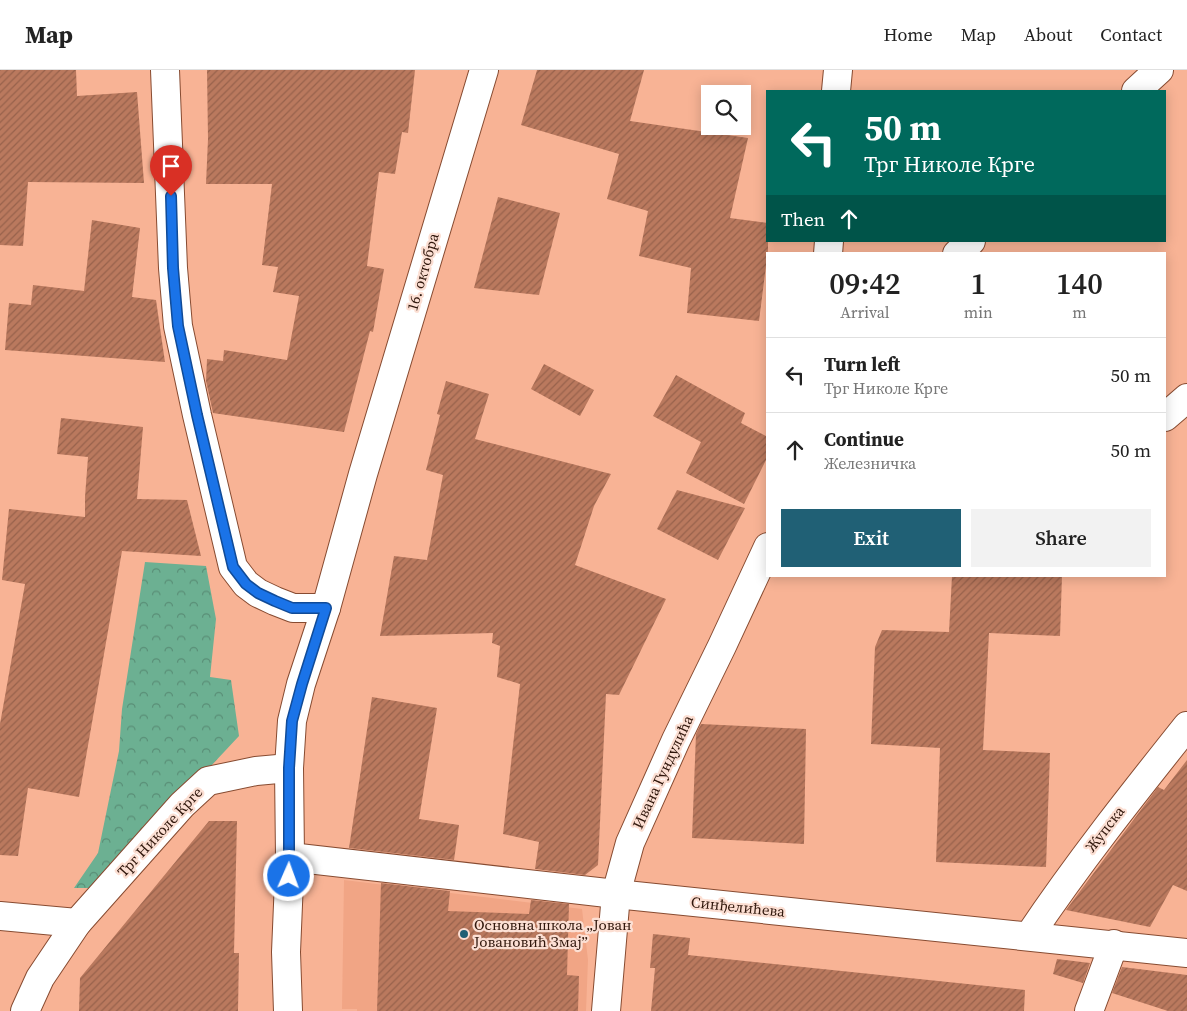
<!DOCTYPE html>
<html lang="en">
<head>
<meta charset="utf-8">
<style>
  :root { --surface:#fff; --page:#f2f2f2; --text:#222; --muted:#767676; --line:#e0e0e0; --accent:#206075 }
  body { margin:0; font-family:"Source Serif 4",serif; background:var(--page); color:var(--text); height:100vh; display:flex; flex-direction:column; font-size:19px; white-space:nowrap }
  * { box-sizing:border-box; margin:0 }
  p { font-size:16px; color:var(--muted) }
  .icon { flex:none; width:28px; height:28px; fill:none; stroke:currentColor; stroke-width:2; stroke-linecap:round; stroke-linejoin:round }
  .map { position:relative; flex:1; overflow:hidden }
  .sheet { position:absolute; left:766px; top:182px; width:400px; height:325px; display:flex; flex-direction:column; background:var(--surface); border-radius:0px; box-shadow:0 2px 12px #0003 }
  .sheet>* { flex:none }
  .hud { position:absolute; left:766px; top:20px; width:400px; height:152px; border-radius:0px; box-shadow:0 2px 12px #0003; background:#00695c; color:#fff; overflow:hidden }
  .controls { position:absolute; left:701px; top:15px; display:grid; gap:10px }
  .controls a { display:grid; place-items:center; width:50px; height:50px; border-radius:0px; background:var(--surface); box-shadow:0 2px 12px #0003; font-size:25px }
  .pin { position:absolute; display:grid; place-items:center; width:42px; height:42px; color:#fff; margin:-51px -21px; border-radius:50% 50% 50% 0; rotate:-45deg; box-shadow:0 0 5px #0007 }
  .pin .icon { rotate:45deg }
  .me { position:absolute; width:55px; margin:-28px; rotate:2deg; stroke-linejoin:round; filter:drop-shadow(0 0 4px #0008) }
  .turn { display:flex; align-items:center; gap:18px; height:105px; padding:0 15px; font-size:22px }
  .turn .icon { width:65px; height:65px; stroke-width:2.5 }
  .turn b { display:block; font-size:35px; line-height:42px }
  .then { display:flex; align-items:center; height:48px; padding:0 15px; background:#0003; gap:10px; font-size:19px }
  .eta { display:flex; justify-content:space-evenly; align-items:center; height:85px; text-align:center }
  .eta b { font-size:30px; font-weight:600; line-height:35px }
  .button { display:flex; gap:10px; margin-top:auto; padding:10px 15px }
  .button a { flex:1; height:58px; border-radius:0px; background:var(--accent); color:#fff; font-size:20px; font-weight:600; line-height:58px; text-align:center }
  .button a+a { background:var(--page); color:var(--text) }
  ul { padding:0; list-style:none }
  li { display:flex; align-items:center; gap:15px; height:75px; padding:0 15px; border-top:1px solid var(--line) }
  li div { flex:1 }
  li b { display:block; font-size:19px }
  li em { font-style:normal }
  header { display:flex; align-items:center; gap:30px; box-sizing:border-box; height:70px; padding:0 25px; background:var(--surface); border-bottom:1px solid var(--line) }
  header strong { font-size:24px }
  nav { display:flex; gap:28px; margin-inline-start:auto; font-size:18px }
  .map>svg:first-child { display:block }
  .built { fill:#f1a585 }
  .park { fill:url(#park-crowns) }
  .building { fill:url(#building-hatch) }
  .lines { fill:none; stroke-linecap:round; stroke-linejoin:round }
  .street-casing { stroke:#874b31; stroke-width:30 }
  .secondary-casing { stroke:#874b31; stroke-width:30 }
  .street { stroke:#fff; stroke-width:28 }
  .secondary { stroke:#fff; stroke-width:28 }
  .route-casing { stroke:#114b97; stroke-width:12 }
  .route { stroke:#1a73e8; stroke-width:9 }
  .poi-dot { fill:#206075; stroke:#fcdfd3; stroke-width:2 }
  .labels { text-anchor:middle; stroke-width:4.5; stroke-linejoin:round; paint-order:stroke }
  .street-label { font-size:15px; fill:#30170c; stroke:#fcdfd3 }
  .poi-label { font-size:15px; fill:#30170c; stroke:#fcdfd3; text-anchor:start }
</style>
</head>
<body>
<header>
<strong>Map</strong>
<nav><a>Home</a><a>Map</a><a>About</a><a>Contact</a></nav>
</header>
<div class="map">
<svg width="1187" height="941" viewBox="0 0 1187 941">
  <defs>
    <pattern id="park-crowns" width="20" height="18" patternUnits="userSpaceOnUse" patternTransform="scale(1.25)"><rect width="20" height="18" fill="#6cb092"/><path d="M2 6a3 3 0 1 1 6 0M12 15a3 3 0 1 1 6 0" fill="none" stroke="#598e76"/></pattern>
    <pattern id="building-hatch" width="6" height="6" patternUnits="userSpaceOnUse" patternTransform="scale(1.25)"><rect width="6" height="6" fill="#ba795e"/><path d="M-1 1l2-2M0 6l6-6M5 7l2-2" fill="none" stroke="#98624c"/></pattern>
  </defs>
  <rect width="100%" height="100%" fill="#f8b395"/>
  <path class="built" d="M 344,810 L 582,839 L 588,890 L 586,941 L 357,941 L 357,939 L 342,939 Z"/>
  <path class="park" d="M 145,492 L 206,496 L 216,549 L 210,607 L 231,610 L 239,666 L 97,818 L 74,818 L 98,783 L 119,681 L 122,639 Z"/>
  <g class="building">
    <path d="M 0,0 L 76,0 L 77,26 L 137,22 L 144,113 L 28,112 L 23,176 L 0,175 Z"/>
    <path d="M 207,0 L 415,0 L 408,63 L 402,62 L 395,104 L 379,102 L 367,196 L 384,199 L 373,262 L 370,261 L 344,362 L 213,343 L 206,311 L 207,289 L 223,291 L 224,280 L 287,290 L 299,226 L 273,222 L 278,197 L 262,195 L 272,114 L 206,114 L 208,69 Z"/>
    <path d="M 537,0 L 644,0 L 630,51 L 748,68 L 730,148 L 768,153 L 768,180 L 759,251 L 687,243 L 691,198 L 639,186 L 648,141 L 607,129 L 619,84 L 521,55 Z"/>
    <path d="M 498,127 L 560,143 L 539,225 L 474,218 Z"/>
    <path d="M 92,150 L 140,158 L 132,227 L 156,230 L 165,292 L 5,280 L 9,233 L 31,235 L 33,215 L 84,221 Z"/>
    <path d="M 544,294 L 594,320 L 580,346 L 531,319 Z"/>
    <path d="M 676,305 L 745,343 L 741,353 L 768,367 L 768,386 L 744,434 L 686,403 L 701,372 L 653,346 Z"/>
    <path d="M 446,311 L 489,324 L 475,369 L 611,404 L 594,436 L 575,495 L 666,529 L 619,625 L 606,624 L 598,795 L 585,805 L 535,799 L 539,772 L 503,764 L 520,614 L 497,607 L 500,576 L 492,573 L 493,563 L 380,566 L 394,486 L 427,490 L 443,405 L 426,400 L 440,345 L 437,344 Z"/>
    <path d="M 61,348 L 143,357 L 137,429 L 187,430 L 201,486 L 122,481 L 79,727 L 28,718 L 18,786 L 0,785 L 0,654 L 25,514 L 2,510 L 9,439 L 85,447 L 85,427 L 88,387 L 57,384 Z"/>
    <path d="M 677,420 L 745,438 L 718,490 L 657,459 Z"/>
    <path d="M 952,506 L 1062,506 L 1060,566 L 989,563 L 983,680 L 1050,683 L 1046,797 L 936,792 L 940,678 L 871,674 L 875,577 L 882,560 L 949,562 Z"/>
    <path d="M 372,627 L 437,638 L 419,749 L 459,755 L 454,790 L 349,778 Z"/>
    <path d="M 701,654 L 806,659 L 804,774 L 692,768 L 696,664 Z"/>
    <path d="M 1187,690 L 1187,821 L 1173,815 L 1150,857 L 1066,840 L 1158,717 L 1164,720 Z"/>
    <path d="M 209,751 L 237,751 L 234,883 L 239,883 L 238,941 L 79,941 L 80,908 Z"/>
    <path d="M 381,813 L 450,821 L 448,841 L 529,844 L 531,830 L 569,834 L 567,905 L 579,906 L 578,941 L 377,941 Z"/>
    <path d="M 653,864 L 690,868 L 688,885 L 1025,920 L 1024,941 L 651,941 L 655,898 L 650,898 Z"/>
    <path d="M 1057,889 L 1090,893 L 1083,913 L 1053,904 Z"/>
    <path d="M 1122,897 L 1187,905 L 1187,941 L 1168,941 L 1112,923 Z"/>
  </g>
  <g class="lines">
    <g class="street-casing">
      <g id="street">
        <path d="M 165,0 L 173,198 L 178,256 L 197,345 L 233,497 L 246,514 L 258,523 L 275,531 L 293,538 L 326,538"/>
        <path d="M 836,21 L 838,0"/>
        <path d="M 1136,21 L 1159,0"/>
        <path d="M 828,184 L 829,171"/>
        <path d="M 957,184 L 971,171"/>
        <path d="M 1165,347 L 1187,328"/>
        <path d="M 290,787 L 616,824 L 1187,883"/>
        <path d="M 0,846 L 77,853"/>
        <path d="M 1029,866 C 1078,793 1132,725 1187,656"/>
        <path d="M 25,941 L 40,908 L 77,853 L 182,735 L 208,711 L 256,701 L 289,698"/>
        <path d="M 606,941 L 616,824 L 630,773 L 676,670 L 722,576 L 768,477"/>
        <path d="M 1089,941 L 1114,874"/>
      </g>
    </g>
    <g class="secondary-casing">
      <path id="secondary" d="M 288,941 L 286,882 L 290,787 L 289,698 L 292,651 L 301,614 L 326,538 L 363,404 L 484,0"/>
    </g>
    <use href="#street" class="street"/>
    <use href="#secondary" class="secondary"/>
  </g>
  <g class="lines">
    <g class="route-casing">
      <path id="route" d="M 171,126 L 173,198 L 178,256 L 197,345 L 233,497 L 246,514 L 258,523 L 275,531 L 292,538 L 326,538 L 302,614 L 292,651 L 289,698 L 289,806"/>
    </g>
    <use href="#route" class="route"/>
  </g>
  <circle class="poi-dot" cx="464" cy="864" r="5"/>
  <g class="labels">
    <g class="street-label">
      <text transform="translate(423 202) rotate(-74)" y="5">16. октобра</text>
      <text transform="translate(663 702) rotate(-65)" y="5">Ивана Гундулића</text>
      <text transform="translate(1105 759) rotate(-52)" y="5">Жупска</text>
      <text transform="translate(160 762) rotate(-47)" y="5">Трг Николе Крге</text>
      <text transform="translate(738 837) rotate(6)" y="5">Синђелићева</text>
    </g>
    <g class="poi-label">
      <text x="474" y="860">Основна школа „Јован<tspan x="474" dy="17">Јовановић Змај”</tspan></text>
    </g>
  </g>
</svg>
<div class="controls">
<a><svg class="icon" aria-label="search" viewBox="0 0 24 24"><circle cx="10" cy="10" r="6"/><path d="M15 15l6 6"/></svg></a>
</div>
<div class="pin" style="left:171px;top:126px;background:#d93025"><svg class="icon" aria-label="arrive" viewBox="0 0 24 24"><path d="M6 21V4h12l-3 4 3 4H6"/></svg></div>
<svg class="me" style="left:289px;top:806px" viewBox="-20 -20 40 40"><circle r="17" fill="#1a73e8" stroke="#fff" stroke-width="3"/><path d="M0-11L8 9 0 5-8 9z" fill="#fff"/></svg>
<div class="hud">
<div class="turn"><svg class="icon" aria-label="left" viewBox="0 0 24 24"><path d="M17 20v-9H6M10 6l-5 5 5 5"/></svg><div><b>50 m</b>Трг Николе Крге</div></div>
<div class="then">Then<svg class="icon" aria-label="ahead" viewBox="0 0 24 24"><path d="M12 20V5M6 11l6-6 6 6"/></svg></div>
</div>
<section class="sheet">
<div class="eta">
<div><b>09:42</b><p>Arrival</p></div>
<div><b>1</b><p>min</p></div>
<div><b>140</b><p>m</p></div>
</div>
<ul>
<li><svg class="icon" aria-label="left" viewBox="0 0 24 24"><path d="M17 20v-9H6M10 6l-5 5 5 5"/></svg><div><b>Turn left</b><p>Трг Николе Крге</p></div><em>50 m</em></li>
<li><svg class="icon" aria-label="ahead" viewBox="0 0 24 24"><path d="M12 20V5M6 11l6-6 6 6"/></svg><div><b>Continue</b><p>Железничка</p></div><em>50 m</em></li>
</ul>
<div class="button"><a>Exit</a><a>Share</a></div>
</section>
</div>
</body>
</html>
